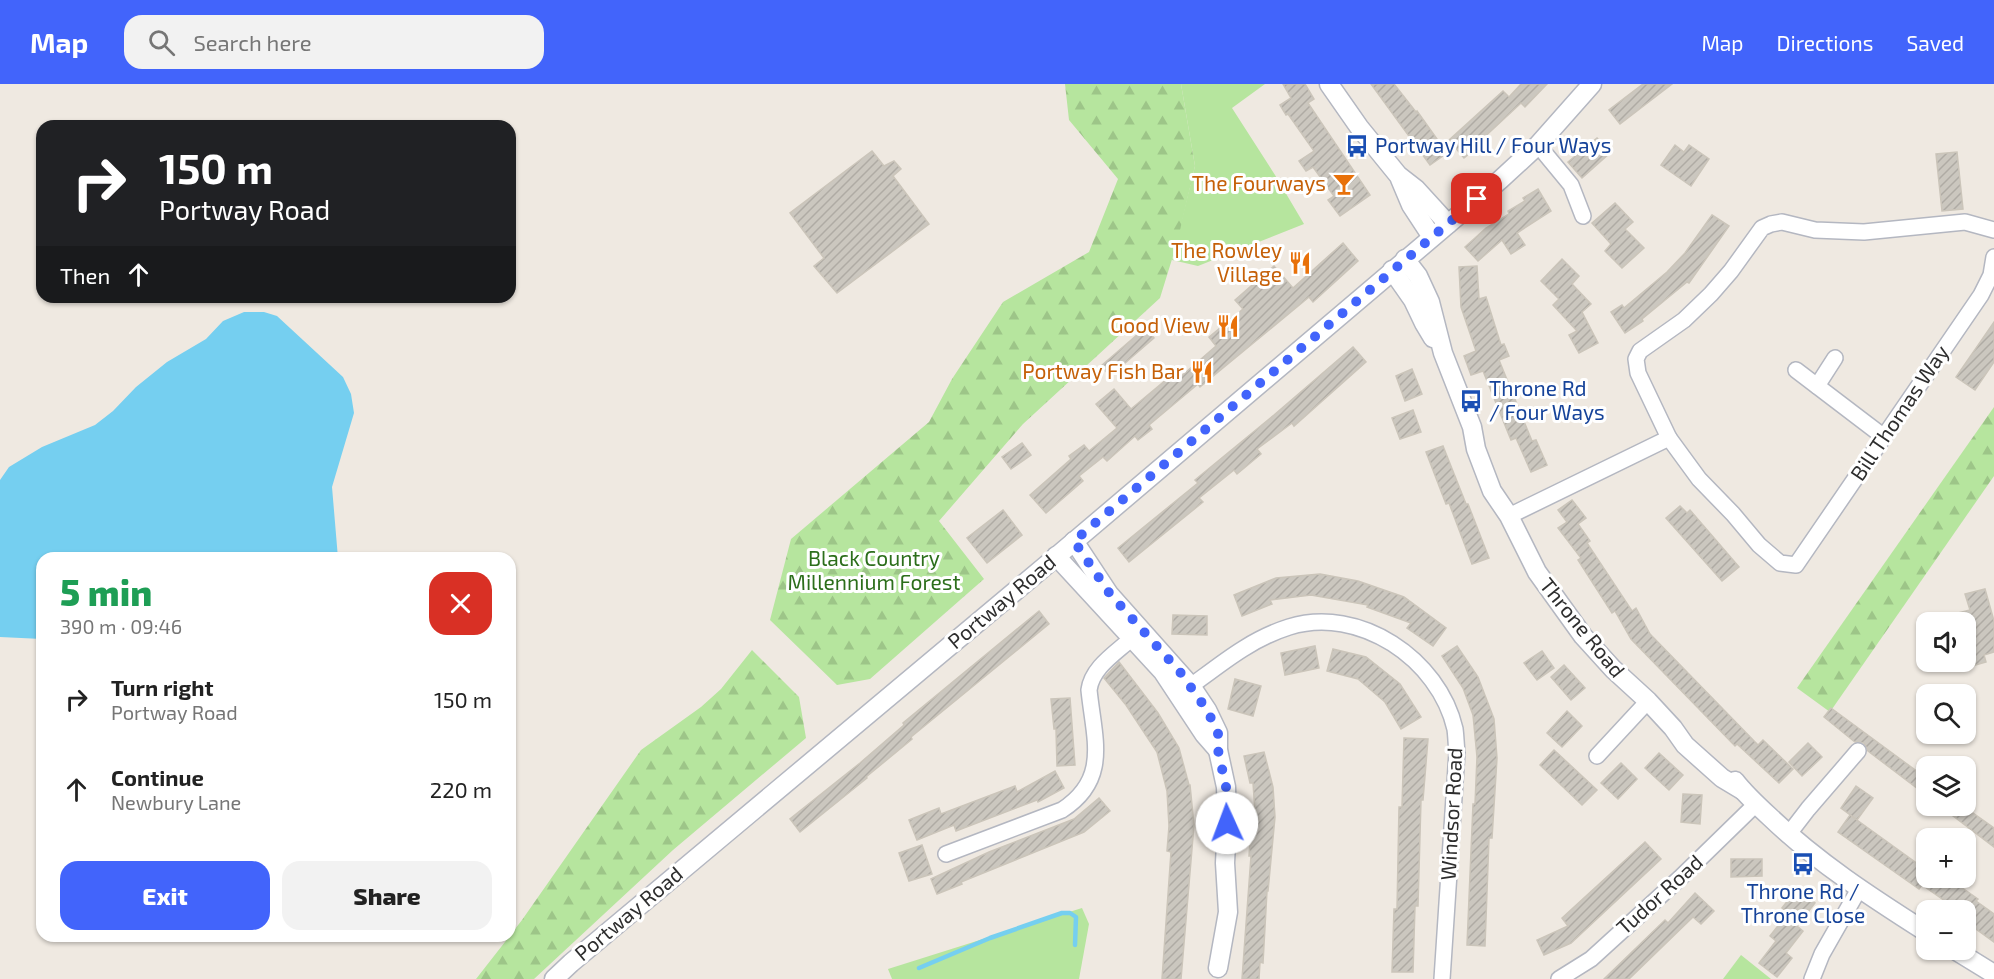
<!DOCTYPE html>
<html lang="en">
<head>
<meta charset="utf-8">
<style>
  :root { --surface:#fff; --page:#f2f2f2; --text:#222; --muted:#767676; --accent:#4264fb }
  body { margin:0; font-family:"Exo 2",sans-serif; background:var(--page); color:var(--text); height:100vh; display:flex; flex-direction:column; font-size:22px; white-space:nowrap }
  * { box-sizing:border-box; margin:0 }
  p { font-size:20px; color:var(--muted) }
  .icon { flex:none; width:33px; height:33px; fill:none; stroke:currentColor; stroke-width:2; stroke-linecap:round; stroke-linejoin:round }
  .map { position:relative; flex:1; overflow:hidden }
  .details { position:absolute; left:36px; top:468px; width:480px; height:390px; display:flex; flex-direction:column; background:var(--surface); border-radius:18px; box-shadow:0 2px 4px #0004 }
  .details>* { flex:none }
  .banner { position:absolute; left:36px; top:36px; width:480px; height:183px; border-radius:18px; box-shadow:0 2px 4px #0004; background:#202124; color:#fff; overflow:hidden }
  .buttons { position:absolute; left:1916px; top:528px; display:grid; gap:12px }
  .buttons a { display:grid; place-items:center; width:60px; height:60px; border-radius:12px; background:var(--surface); box-shadow:0 2px 4px #0004; font-size:30px }
  .pin { position:absolute; display:grid; place-items:center; width:51px; height:51px; color:#fff; margin:-26px; border-radius:12px; box-shadow:0 3px 9px #0006 }
  .me { position:absolute; width:66px; margin:-33px; rotate:358deg; stroke-linejoin:round; filter:drop-shadow(0 0 4px #0008) }
  .turn { display:flex; align-items:center; gap:21px; height:126px; padding:0 24px; font-size:27px }
  .turn .icon { width:78px; height:78px; stroke-width:2.5 }
  .turn b { display:block; font-size:42px; line-height:51px }
  .then { display:flex; align-items:center; height:57px; padding:0 24px; background:#0003; gap:12px; font-size:22px }
  .round { display:grid; place-items:center; flex:none; width:63px; height:63px; border-radius:18px; background:var(--page) }
  .headline { display:flex; align-items:center; justify-content:space-between; height:102px; padding:0 24px }
  h1 { font-size:36px; font-weight:800; line-height:45px; color:#1e9e55 }
  .action { display:flex; gap:12px; margin-top:auto; padding:12px 24px }
  .action a { flex:1; height:69px; border-radius:18px; background:var(--accent); color:#fff; font-size:24px; font-weight:800; line-height:69px; text-align:center }
  .action a+a { background:var(--page); color:var(--text) }
  ul { padding:0; list-style:none }
  li { display:flex; align-items:center; gap:18px; height:90px; padding:0 24px }
  li div { flex:1 }
  li b { display:block; font-size:22px }
  li em { font-style:normal }
  header { display:flex; align-items:center; gap:36px; box-sizing:border-box; height:84px; padding:0 30px; background:var(--accent); color:#fff }
  header strong { font-size:28px }
  nav { display:flex; gap:33px; margin-inline-start:auto; font-size:21px }
  .search { width:420px; height:54px; background:var(--page); display:flex; align-items:center; gap:15px; box-sizing:border-box; padding:0 21px; border-radius:18px; color:var(--muted); font-size:22px }
  .map>svg:first-child { display:block }
  .grass { fill:#b6e59e }
  .forest { fill:url(#forest-firs) }
  .water { fill:#75cff0 }
  .lines { fill:none; stroke-linecap:round; stroke-linejoin:round }
  .stream { stroke:#75cff0; stroke-width:4.5 }
  .building { fill:url(#building-hatch); stroke:#cbc5ba; stroke-width:1.5 }
  .minor-casing { stroke:#b4b7c1; stroke-width:18 }
  .tertiary-casing { stroke:#b4b7c1; stroke-width:21 }
  .minor { stroke:#fff; stroke-width:15 }
  .tertiary { stroke:#fff; stroke-width:18 }
  .route { stroke:#4264fb; stroke-width:10; stroke-dasharray:0 18 }
  .labels { text-anchor:middle; stroke-width:6; stroke-linejoin:round; paint-order:stroke }
  .transit-label { font-size:21px; fill:#164399; stroke:#fff; text-anchor:start }
  .food-label { font-size:21px; fill:#c56008; stroke:#fff; text-anchor:end }
  .street-label { font-size:21px; fill:#2e2e2e; stroke:#fff }
  .park-label { font-size:21px; fill:#2c6e1b; stroke:#fff }
</style>
</head>
<body>
<header>
<strong>Map</strong>
<div class="search"><svg class="icon" aria-label="search" viewBox="0 0 24 24"><circle cx="10" cy="10" r="6"/><path d="M15 15l6 6"/></svg>Search here</div>
<nav><a>Map</a><a>Directions</a><a>Saved</a></nav>
</header>
<div class="map">
<svg width="1994" height="895" viewBox="0 0 1994 895">
  <defs>
    <pattern id="forest-firs" width="22" height="20" patternUnits="userSpaceOnUse" patternTransform="scale(1.5)"><rect width="22" height="20" fill="#b6e59e"/><path d="M5 1l3.5 6h-7zM16 11l3.5 6h-7z" fill="#9dc588"/></pattern>
    <pattern id="building-hatch" width="6" height="6" patternUnits="userSpaceOnUse" patternTransform="scale(1.5)"><rect width="6" height="6" fill="#cbc7bf"/><path d="M-1 1l2-2M0 6l6-6M5 7l2-2" fill="none" stroke="#afaba4"/></pattern>
  </defs>
  <rect width="100%" height="100%" fill="#efe9e1"/>
  <g class="grass">
    <path d="M 1181,0 L 1265,0 L 1232,24 L 1275,91 L 1304,140 L 1198,182 L 1172,176 L 1195,82 Z"/>
    <path d="M 1082,824 L 1089,840 L 1079,895 L 892,895 L 888,885 Z"/>
    <path d="M 1741,871 L 1771,895 L 1723,895 Z"/>
  </g>
  <g class="forest">
    <path d="M 1065,0 L 1181,0 L 1195,82 L 1177,159 L 1160,214 L 1023,340 L 939,437 L 984,495 L 870,595 L 837,601 L 770,536 L 791,455 L 929,338 L 952,295 L 1003,218 L 1089,168 L 1118,95 L 1069,36 Z"/>
    <path d="M 1994,323 L 1994,392 L 1830,628 L 1797,604 Z"/>
    <path d="M 752,566 L 799,613 L 806,654 L 673,766 L 534,895 L 476,895 L 522,836 L 641,666 L 701,623 L 721,605 Z"/>
  </g>
  <path class="water" d="M 244,228 L 264,228 L 277,232 L 343,293 L 351,310 L 354,329 L 332,403 L 338,474 L 42,474 L 42,555 L 0,553 L 0,396 L 9,383 L 42,363 L 95,341 L 113,327 L 136,303 L 167,278 L 206,255 L 223,237 Z"/>
  <g class="lines">
    <path class="stream" d="M 919,884 L 990,854 L 1062,829 L 1070,829 L 1076,833 L 1075,861"/>
  </g>
  <g class="building">
    <path d="M 1283,0 L 1305,0 L 1314,15 L 1308,19 L 1370,111 L 1340,132 L 1328,116 L 1334,112 L 1313,83 L 1306,87 L 1299,77 L 1314,67 L 1288,30 L 1286,31 L 1280,21 L 1291,14 Z"/>
    <path d="M 1371,0 L 1394,0 L 1416,28 L 1417,27 L 1447,69 L 1430,81 Z"/>
    <path d="M 1521,0 L 1547,0 L 1525,23 L 1521,19 L 1478,59 L 1480,61 L 1464,74 L 1449,56 L 1503,7 L 1509,13 Z"/>
    <path d="M 1643,0 L 1672,0 L 1620,40 L 1609,26 Z"/>
    <path d="M 1597,54 L 1610,69 L 1582,94 L 1568,78 Z"/>
    <path d="M 1675,61 L 1684,68 L 1689,61 L 1709,75 L 1691,102 L 1661,81 Z"/>
    <path d="M 872,67 L 884,82 L 894,77 L 901,85 L 893,92 L 929,140 L 837,209 L 814,182 L 824,174 L 790,129 Z"/>
    <path d="M 1957,68 L 1963,125 L 1942,127 L 1936,70 Z"/>
    <path d="M 1538,105 L 1551,127 L 1517,149 L 1525,161 L 1511,170 L 1502,156 L 1478,177 L 1465,163 L 1486,144 L 1509,130 L 1508,127 L 1525,117 L 1523,114 Z"/>
    <path d="M 1615,119 L 1633,138 L 1625,145 L 1644,164 L 1622,184 L 1605,167 L 1611,160 L 1592,139 Z"/>
    <path d="M 1712,131 L 1729,142 L 1689,199 L 1687,198 L 1642,235 L 1643,237 L 1625,249 L 1611,228 L 1622,221 L 1624,224 L 1667,188 L 1685,169 Z"/>
    <path d="M 1343,159 L 1358,177 L 1313,218 L 1309,213 L 1200,303 L 1198,300 L 1149,341 L 1152,345 L 1138,356 L 1135,352 L 1107,377 L 1103,373 L 1079,392 L 1083,397 L 1046,429 L 1030,411 L 1071,375 L 1069,372 L 1084,361 L 1089,367 L 1117,344 L 1096,320 L 1114,305 L 1131,325 L 1173,290 L 1178,295 L 1216,262 L 1209,253 L 1243,225 L 1235,216 L 1274,182 L 1293,204 Z"/>
    <path d="M 1562,175 L 1579,192 L 1572,200 L 1591,220 L 1582,228 L 1598,259 L 1579,269 L 1569,251 L 1577,247 L 1553,221 L 1559,215 L 1541,197 Z"/>
    <path d="M 1477,182 L 1479,215 L 1486,213 L 1501,261 L 1504,260 L 1509,272 L 1499,276 L 1532,357 L 1536,356 L 1547,381 L 1531,388 L 1516,354 L 1511,356 L 1483,287 L 1471,291 L 1464,272 L 1476,267 L 1461,223 L 1459,183 Z"/>
    <path d="M 1994,238 L 1994,278 L 1975,306 L 1956,293 Z"/>
    <path d="M 1145,244 L 1154,254 L 1110,292 L 1101,282 Z"/>
    <path d="M 1353,263 L 1366,278 L 1294,342 L 1292,339 L 1257,365 L 1261,370 L 1237,390 L 1234,386 L 1199,414 L 1203,418 L 1129,478 L 1118,464 L 1198,399 L 1195,396 L 1274,331 Z"/>
    <path d="M 1412,285 L 1422,310 L 1405,317 L 1396,292 Z"/>
    <path d="M 1413,326 L 1421,348 L 1400,355 L 1392,334 Z"/>
    <path d="M 1022,359 L 1031,371 L 1011,385 L 1002,373 Z"/>
    <path d="M 1443,362 L 1466,420 L 1468,420 L 1489,474 L 1472,480 L 1449,419 L 1446,420 L 1426,368 Z"/>
    <path d="M 1572,416 L 1586,434 L 1578,440 L 1590,457 L 1587,459 L 1632,527 L 1636,524 L 1650,550 L 1758,661 L 1763,656 L 1793,685 L 1779,699 L 1737,660 L 1735,662 L 1631,555 L 1615,527 L 1612,529 L 1578,476 L 1581,474 L 1558,444 L 1567,438 L 1558,426 Z"/>
    <path d="M 1680,422 L 1687,429 L 1690,426 L 1739,483 L 1722,497 L 1666,434 Z"/>
    <path d="M 1003,426 L 1022,451 L 987,479 L 967,454 Z"/>
    <path d="M 1320,490 L 1358,497 L 1404,513 L 1446,544 L 1433,562 L 1407,544 L 1411,539 L 1367,523 L 1368,521 L 1311,511 L 1270,516 L 1272,520 L 1242,532 L 1234,511 L 1276,494 Z"/>
    <path d="M 1985,505 L 1994,537 L 1994,568 L 1984,571 L 1986,578 L 1965,584 L 1965,538 L 1939,538 L 1938,534 L 1970,526 L 1965,510 Z"/>
    <path d="M 1039,527 L 1049,540 L 911,653 L 912,655 L 866,693 L 867,694 L 800,748 L 790,735 L 860,679 L 904,641 L 903,639 Z"/>
    <path d="M 1173,531 L 1207,532 L 1207,551 L 1172,550 Z"/>
    <path d="M 1315,562 L 1319,584 L 1285,591 L 1281,569 Z"/>
    <path d="M 1457,562 L 1478,593 L 1494,635 L 1497,674 L 1492,754 L 1489,754 L 1485,862 L 1467,861 L 1473,720 L 1475,720 L 1477,673 L 1473,631 L 1463,604 L 1442,572 Z"/>
    <path d="M 1333,565 L 1366,573 L 1400,600 L 1421,633 L 1401,645 L 1385,618 L 1358,595 L 1327,587 Z"/>
    <path d="M 1542,567 L 1554,584 L 1537,596 L 1524,579 Z"/>
    <path d="M 1119,578 L 1158,629 L 1179,664 L 1189,701 L 1190,701 L 1194,741 L 1181,895 L 1162,895 L 1171,768 L 1167,767 L 1169,742 L 1167,707 L 1157,668 L 1126,621 L 1104,594 Z"/>
    <path d="M 1564,581 L 1585,604 L 1571,616 L 1551,593 Z"/>
    <path d="M 1235,595 L 1261,602 L 1253,632 L 1228,625 Z"/>
    <path d="M 1070,614 L 1075,681 L 1057,682 L 1056,645 L 1054,645 L 1051,615 Z"/>
    <path d="M 1831,624 L 1926,694 L 1926,711 L 1868,667 L 1864,659 L 1855,658 L 1824,633 Z"/>
    <path d="M 1567,627 L 1582,642 L 1562,663 L 1547,649 Z"/>
    <path d="M 1404,654 L 1428,655 L 1423,716 L 1421,716 L 1418,822 L 1415,822 L 1413,888 L 1392,888 L 1394,825 L 1397,825 L 1399,723 L 1402,723 Z"/>
    <path d="M 1808,659 L 1822,673 L 1802,692 L 1789,678 Z"/>
    <path d="M 1554,666 L 1597,706 L 1582,721 L 1540,681 Z"/>
    <path d="M 1264,668 L 1273,703 L 1275,733 L 1268,807 L 1267,807 L 1263,879 L 1260,878 L 1259,895 L 1242,895 L 1251,772 L 1249,772 L 1251,742 L 1256,742 L 1253,699 L 1250,699 L 1244,672 Z"/>
    <path d="M 1659,669 L 1683,691 L 1669,706 L 1645,684 Z"/>
    <path d="M 1621,679 L 1637,695 L 1618,715 L 1601,699 Z"/>
    <path d="M 1055,687 L 1064,704 L 1038,718 L 1037,716 L 956,747 L 954,741 L 917,756 L 909,736 L 939,724 L 941,730 L 1015,702 L 1017,708 Z"/>
    <path d="M 1856,702 L 1873,714 L 1857,736 L 1841,724 Z"/>
    <path d="M 1683,710 L 1702,711 L 1700,740 L 1681,738 Z"/>
    <path d="M 1099,714 L 1110,727 L 1084,748 L 961,798 L 962,800 L 937,810 L 931,795 L 989,768 L 1074,735 Z"/>
    <path d="M 1940,722 L 1963,722 L 1994,744 L 1994,763 Z"/>
    <path d="M 1850,731 L 1926,786 L 1926,794 L 1948,794 L 1978,815 L 1976,817 L 1994,830 L 1994,858 L 1965,837 L 1965,826 L 1958,826 L 1922,801 L 1919,805 L 1838,748 Z"/>
    <path d="M 1645,758 L 1661,775 L 1571,859 L 1544,871 L 1537,856 L 1568,842 L 1562,834 Z"/>
    <path d="M 922,761 L 932,790 L 909,797 L 899,769 Z"/>
    <path d="M 1731,775 L 1762,775 L 1762,792 L 1731,793 Z"/>
    <path d="M 1797,805 L 1815,819 L 1797,842 L 1803,847 L 1786,869 L 1792,874 L 1777,893 L 1759,879 L 1776,857 L 1770,852 L 1788,829 L 1782,824 Z"/>
    <path d="M 1695,809 L 1714,827 L 1701,840 L 1693,833 L 1629,895 L 1604,895 L 1665,836 L 1668,839 Z"/>
  </g>
  <g class="lines">
    <g class="minor-casing">
      <g id="minor">
        <path d="M 1538,61 L 1571,101 L 1583,132"/>
        <path d="M 1796,286 L 1884,353"/>
        <path d="M 1817,302 L 1835,274"/>
        <path d="M 1669,354 L 1699,395 L 1733,430 L 1759,461 L 1780,479 L 1796,481 L 1981,211 L 1991,191 L 1994,173"/>
        <path d="M 1509,432 L 1669,354 L 1638,289 L 1636,275 L 1640,267 L 1684,236 L 1711,210 L 1731,187 L 1762,144 L 1771,140 L 1782,138 L 1815,146 L 1864,148 L 1965,138 L 1994,146"/>
        <path d="M 1191,602 C 1222,579 1251,555 1289,543 C 1359,521 1439,575 1455,645 C 1456,652 1456,660 1457,668 L 1442,895"/>
        <path d="M 1597,672 L 1648,617"/>
        <path d="M 1788,751 L 1808,725 L 1858,667"/>
        <path d="M 946,770 L 1062,726 C 1110,695 1094,655 1089,606 C 1092,583 1116,569 1132,554"/>
        <path d="M 1559,895 L 1591,875 L 1680,794 L 1756,720"/>
        <path d="M 1812,895 L 1822,870 L 1859,805"/>
      </g>
    </g>
    <g class="tertiary-casing">
      <g id="tertiary">
        <path d="M 1329,0 L 1359,43 L 1398,91 L 1416,105 L 1448,140"/>
        <path d="M 1400,95 L 1411,121 L 1432,153"/>
        <path d="M 1405,175 L 1418,192 L 1430,218 L 1443,269 L 1472,343 L 1476,365 L 1492,407 L 1509,432 L 1537,488 L 1583,552 L 1613,585 L 1648,617 L 1673,644 L 1685,661 L 1722,694 L 1742,706"/>
        <path d="M 1392,186 L 1413,216 L 1424,239 L 1433,254"/>
        <path d="M 1074,457 L 1109,510 L 1191,602 L 1207,626 L 1218,649 L 1218,666 L 1226,703 L 1227,739 L 1225,779 L 1228,828 L 1218,884"/>
        <path d="M 1056,472 L 1163,588 L 1204,650 L 1218,666"/>
        <path d="M 1735,697 C 1745,710 1758,722 1770,733 C 1817,778 1871,813 1926,848"/>
        <path d="M 1955,866 L 1994,890"/>
        <path d="M 554,895 L 571,879 L 1050,478 L 1500,96 L 1538,61 L 1592,0"/>
      </g>
    </g>
    <use href="#minor" class="minor"/>
    <use href="#tertiary" class="tertiary"/>
  </g>
  <g class="lines">
    <path class="route" d="M 1227,739 L 1226,703 L 1218,666 L 1218,649 L 1207,626 L 1180,588 L 1110,510 L 1074,457 L 1477,115"/>
  </g>
  <defs>
    <g id="bus-bare" transform="scale(1.8)"><path d="M-5-6H5V4H4V6H2V4H-2V6H-4V4H-5ZM-3.5-4V0h7V-4ZM-3.5 1.2v1.5H-2V1.2ZM2 1.2v1.5H3.5V1.2Z" fill="#1a4fb4" stroke="#fff" stroke-width="2.5" paint-order="stroke"/></g>
    <g id="bar-bare" transform="scale(1.8)"><path d="M-6-5H6L.8 .8V4.5H3.5V6h-7V4.5H-.8V.8Z" fill="#e8710a" stroke="#fff" stroke-width="2.5" paint-order="stroke"/></g>
    <g id="restaurant-bare" transform="scale(1.8)"><path d="M-5-6h1v4h1v-4h1v4h1v-4h1v5L-1.5 .5V6h-2V.5L-5-1ZM5-6V6H3V1.5H1.5Q1.5-4 5-6Z" fill="#e8710a" stroke="#fff" stroke-width="2.5" paint-order="stroke"/></g>
  </defs>
  <g fill-rule="evenodd">
    <use href="#bus-bare" x="1357" y="62"/>
    <use href="#bar-bare" x="1344" y="100"/>
    <use href="#restaurant-bare" x="1300" y="179"/>
    <use href="#restaurant-bare" x="1228" y="242"/>
    <use href="#restaurant-bare" x="1202" y="288"/>
    <use href="#bus-bare" x="1471" y="317"/>
    <use href="#bus-bare" x="1803" y="780"/>
  </g>
  <g class="labels">
    <g class="transit-label">
      <text x="1375" y="69">Portway Hill / Four Ways</text>
      <text x="1489" y="312">Throne Rd<tspan x="1489" dy="24">/ Four Ways</tspan></text>
      <text x="1803" y="815" text-anchor="middle">Throne Rd /<tspan x="1803" dy="24">Throne Close</tspan></text>
    </g>
    <g class="food-label">
      <text x="1326" y="107">The Fourways</text>
      <text x="1282" y="174">The Rowley<tspan x="1282" dy="24">Village</tspan></text>
      <text x="1210" y="249">Good View</text>
      <text x="1184" y="295">Portway Fish Bar</text>
    </g>
    <g class="street-label">
      <text transform="translate(1900 329) rotate(-56)" y="7">Bill Thomas Way</text>
      <text transform="translate(1002 518) rotate(-40)" y="7">Portway Road</text>
      <text transform="translate(1582 544) rotate(51)" y="7">Throne Road</text>
      <text transform="translate(1452 730) rotate(-87)" y="7">Windsor Road</text>
      <text transform="translate(1660 811) rotate(-42)" y="7">Tudor Road</text>
      <text transform="translate(629 830) rotate(-40)" y="7">Portway Road</text>
    </g>
    <g class="park-label">
      <text x="874" y="482">Black Country<tspan x="874" dy="24">Millennium Forest</tspan></text>
    </g>
  </g>
</svg>
<div class="buttons">
<a><svg class="icon" aria-label="sound" viewBox="0 0 24 24"><path d="M4 9h4l5-4v14l-5-4H4zM17 9q2 3 0 6"/></svg></a>
<a><svg class="icon" aria-label="search" viewBox="0 0 24 24"><circle cx="10" cy="10" r="6"/><path d="M15 15l6 6"/></svg></a>
<a><svg class="icon" aria-label="layers" viewBox="0 0 24 24"><path d="M12 4l9 5-9 5-9-5zM3 14l9 5 9-5"/></svg></a>
<a>+</a>
<a>−</a>
</div>
<div class="pin" style="left:1477px;top:115px;background:#d93025"><svg class="icon" aria-label="arrive" viewBox="0 0 24 24"><path d="M6 21V4h12l-3 4 3 4H6"/></svg></div>
<svg class="me" style="left:1227px;top:739px" viewBox="-20 -20 40 40"><circle r="19" fill="#fff"/><path d="M0-13L10 11 0 6-10 11z" fill="#4264fb"/></svg>
<div class="banner">
<div class="turn"><svg class="icon" aria-label="right" viewBox="0 0 24 24"><path d="M7 20v-9h11M14 6l5 5-5 5"/></svg><div><b>150 m</b>Portway Road</div></div>
<div class="then">Then<svg class="icon" aria-label="ahead" viewBox="0 0 24 24"><path d="M12 20V5M6 11l6-6 6 6"/></svg></div>
</div>
<section class="details">
<div class="headline"><div><h1>5 min</h1><p>390 m · 09:46</p></div><a class="round" style="background:#d93025;color:#fff"><svg class="icon" aria-label="close" viewBox="0 0 24 24"><path d="M6 6l12 12M18 6L6 18"/></svg></a></div>
<ul>
<li><svg class="icon" aria-label="right" viewBox="0 0 24 24"><path d="M7 20v-9h11M14 6l5 5-5 5"/></svg><div><b>Turn right</b><p>Portway Road</p></div><em>150 m</em></li>
<li><svg class="icon" aria-label="ahead" viewBox="0 0 24 24"><path d="M12 20V5M6 11l6-6 6 6"/></svg><div><b>Continue</b><p>Newbury Lane</p></div><em>220 m</em></li>
</ul>
<div class="action"><a>Exit</a><a>Share</a></div>
</section>
</div>
</body>
</html>
